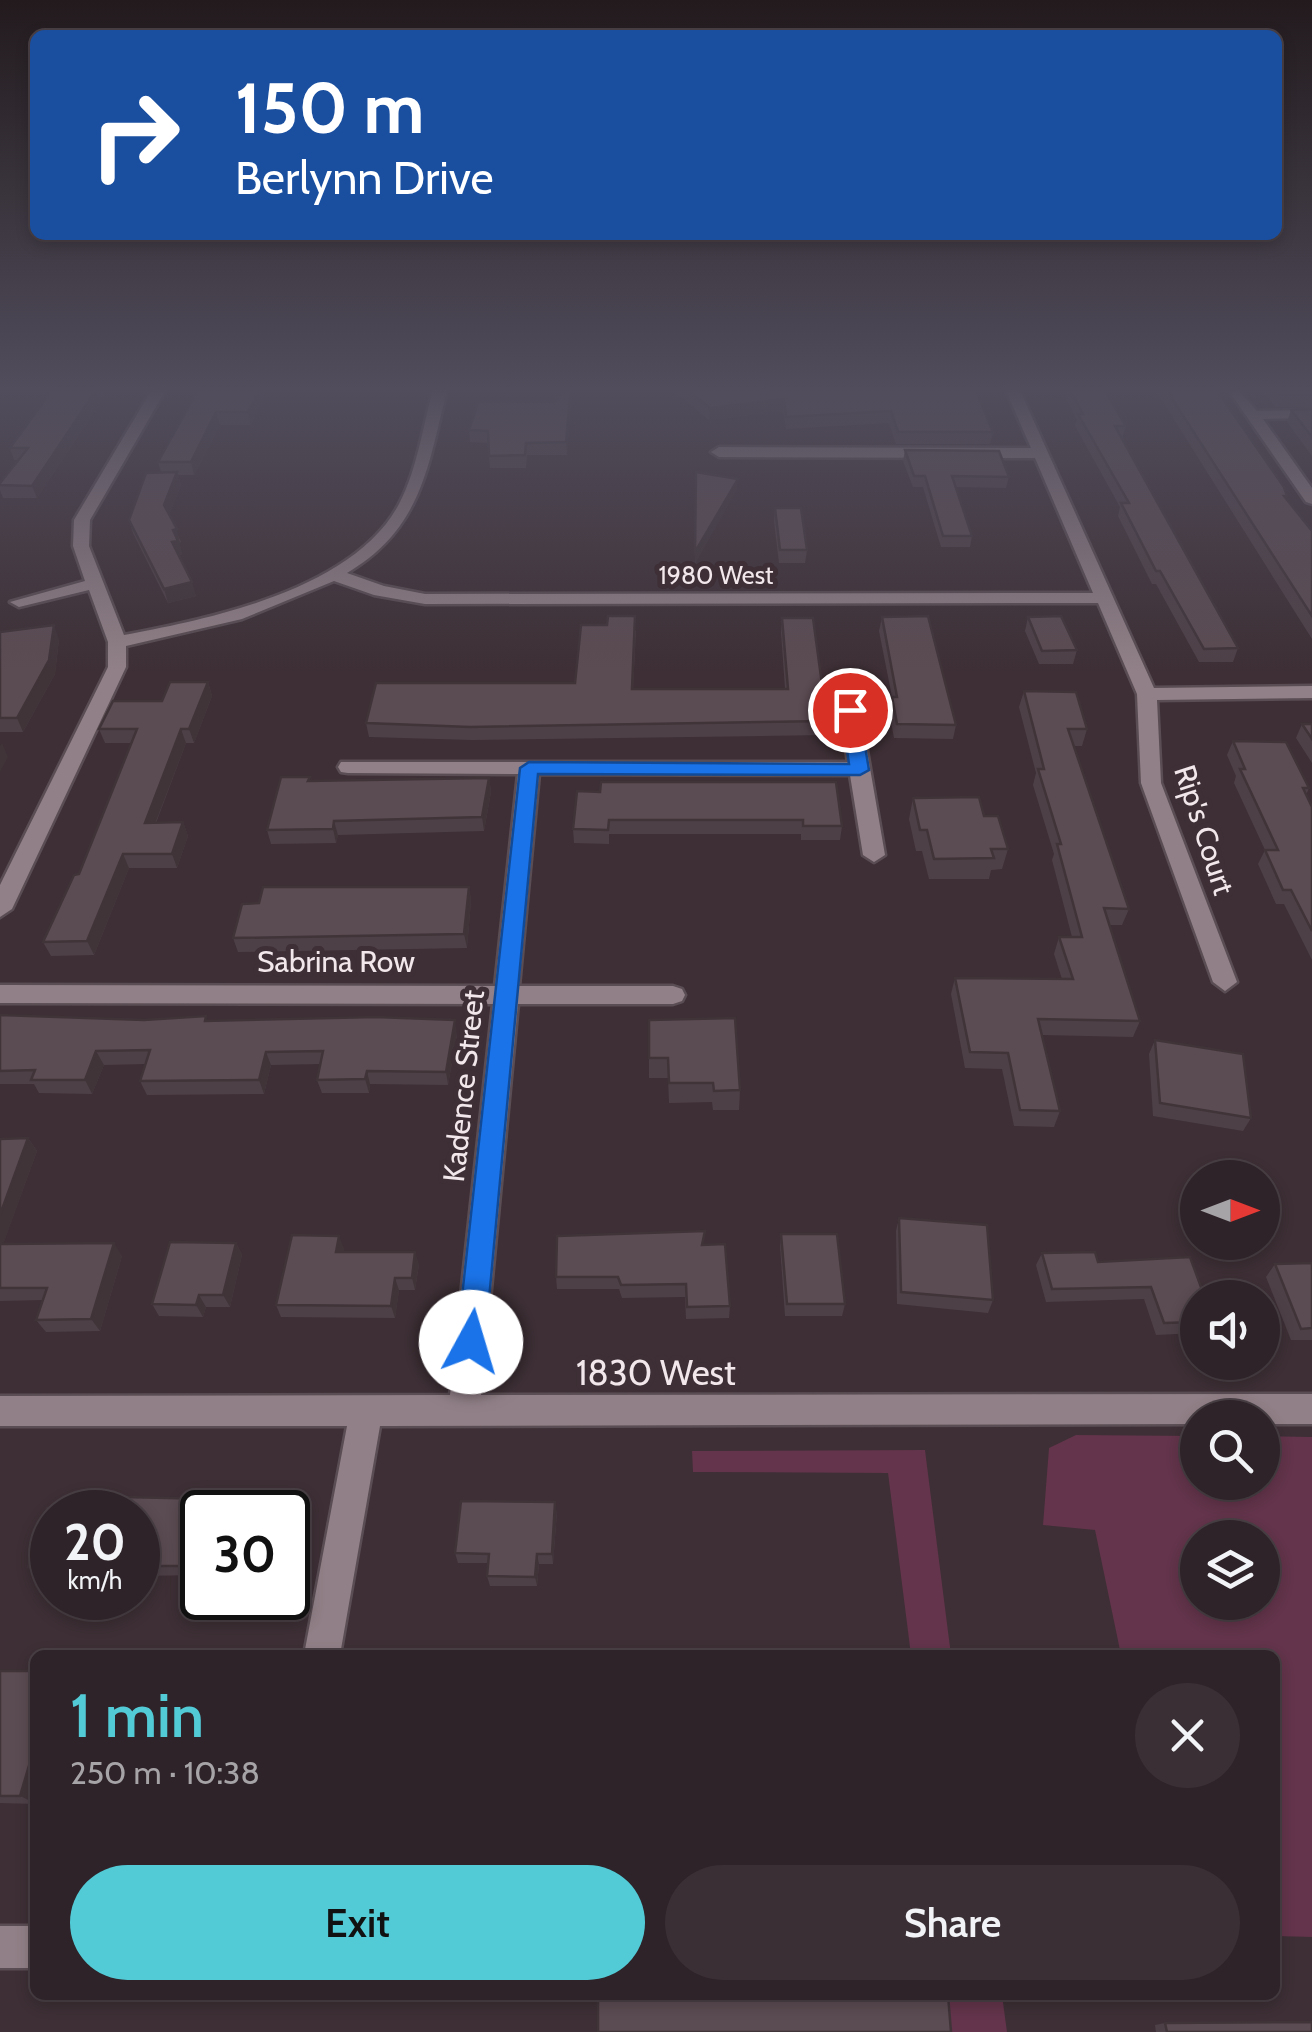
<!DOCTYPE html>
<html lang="en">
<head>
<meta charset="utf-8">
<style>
  :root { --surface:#2e2328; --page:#3a2f34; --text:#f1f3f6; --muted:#a7a4a8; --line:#494045; --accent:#52cbd7 }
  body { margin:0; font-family:Cabin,sans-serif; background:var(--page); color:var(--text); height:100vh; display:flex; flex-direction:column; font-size:38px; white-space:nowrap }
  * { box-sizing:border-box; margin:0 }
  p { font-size:32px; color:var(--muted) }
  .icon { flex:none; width:55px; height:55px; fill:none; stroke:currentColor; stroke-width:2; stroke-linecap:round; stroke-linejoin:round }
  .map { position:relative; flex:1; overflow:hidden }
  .side { position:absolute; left:30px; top:1650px; width:1250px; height:350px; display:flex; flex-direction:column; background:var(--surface); border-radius:15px; box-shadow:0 5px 15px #0003,0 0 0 2px var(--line) }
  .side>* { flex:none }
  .top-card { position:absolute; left:30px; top:30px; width:1252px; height:210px; border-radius:15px; box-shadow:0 5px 15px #0003,0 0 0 2px var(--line); background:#1a4fa0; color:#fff; overflow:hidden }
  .needle { width:65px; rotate:90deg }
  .controls { position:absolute; left:1180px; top:1160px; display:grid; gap:20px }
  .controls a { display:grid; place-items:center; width:100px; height:100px; border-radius:50%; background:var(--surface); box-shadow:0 5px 15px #0003,0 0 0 2px var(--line); font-size:50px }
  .speed { position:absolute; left:30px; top:1490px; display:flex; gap:20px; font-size:50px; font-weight:700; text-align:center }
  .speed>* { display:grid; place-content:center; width:130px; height:130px; border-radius:50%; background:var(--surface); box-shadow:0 5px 15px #0003,0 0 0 2px var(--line); line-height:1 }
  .speed small { font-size:25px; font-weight:400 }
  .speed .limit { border:5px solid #111; border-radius:15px; background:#fff; color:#111 }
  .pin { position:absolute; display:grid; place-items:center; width:85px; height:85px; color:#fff; margin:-42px; border:5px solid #fff; border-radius:50%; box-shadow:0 2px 10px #0007 }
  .me { position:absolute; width:110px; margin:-55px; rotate:6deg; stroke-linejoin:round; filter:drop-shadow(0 0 8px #0008) }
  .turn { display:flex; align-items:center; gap:35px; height:210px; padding:0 40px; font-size:45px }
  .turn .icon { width:130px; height:130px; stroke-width:2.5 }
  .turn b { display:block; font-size:70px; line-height:85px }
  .round { display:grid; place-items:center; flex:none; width:105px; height:105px; border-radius:52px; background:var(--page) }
  .head { display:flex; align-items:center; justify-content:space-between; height:170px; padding:0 40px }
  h1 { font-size:60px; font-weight:600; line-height:75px; color:var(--accent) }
  .action { display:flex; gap:20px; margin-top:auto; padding:20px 40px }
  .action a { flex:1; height:115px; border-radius:60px; background:var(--accent); color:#111; font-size:40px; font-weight:600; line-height:115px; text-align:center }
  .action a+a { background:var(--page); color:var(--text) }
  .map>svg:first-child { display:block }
  .green { fill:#63344b; fill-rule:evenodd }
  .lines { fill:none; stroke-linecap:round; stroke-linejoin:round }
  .street-casing { stroke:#5a4d53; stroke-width:5 }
  .street { fill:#918087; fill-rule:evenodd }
  .wall { fill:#4e4047 }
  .shaded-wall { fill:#403439 }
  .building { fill:#5b4b52; stroke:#403439; stroke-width:2.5 }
  .route { fill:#1a73e8; stroke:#114b97; stroke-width:2.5 }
  .labels { text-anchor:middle; stroke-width:10; stroke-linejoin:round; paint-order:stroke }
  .far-street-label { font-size:25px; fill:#f2e8ec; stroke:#3d2f35 }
  .street-label { font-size:30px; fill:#f2e8ec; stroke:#3d2f35 }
  .near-street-label { font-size:35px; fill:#f2e8ec; stroke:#3d2f35 }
</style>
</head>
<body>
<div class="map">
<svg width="1312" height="2032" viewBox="0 0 1312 2032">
  <rect width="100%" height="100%" fill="#3d2f35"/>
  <g class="green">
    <path d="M 1076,1435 L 1197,1436 L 1198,1482 L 1262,1482 L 1263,1436 L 1312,1437 L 1312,1937 L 1275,1936 L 1275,1655 L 1121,1655 L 1095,1530 L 1043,1525 L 1049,1448 ZM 1198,1538 L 1262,1538 L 1262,1602 L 1198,1602 Z"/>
    <path d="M 925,1450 L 951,1655 L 911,1655 L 888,1473 L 693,1472 L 692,1451 Z"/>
    <path d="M 947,1995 L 1002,1995 L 1007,2032 L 950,2032 Z"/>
  </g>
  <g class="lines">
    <g class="street-casing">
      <g id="street">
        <path d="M 154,386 L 168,386 L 90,520 L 89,546 L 124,635 C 211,619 354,589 399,504 C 418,468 423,424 434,386 L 448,386 C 428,465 423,528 347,573 L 384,586 L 425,594 L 1093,593 L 1035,458 L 719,457 L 711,452 L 719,447 L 1031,448 L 1004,386 L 1018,386 L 1154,688 L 1312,686 L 1312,698 L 1157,700 L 1161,783 L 1237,982 L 1225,991 L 1213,982 L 1141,783 L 1137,694 L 1098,603 L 425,604 L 374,595 L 334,581 L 242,619 L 126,646 L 126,667 L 12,909 L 0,917 L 0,885 L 108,667 L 108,642 L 89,590 L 19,607 L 10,602 L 85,581 L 73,546 L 74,520 Z"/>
        <path d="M 1238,390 L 1257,411 L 1312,410 L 1312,418 L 1263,419 L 1312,488 L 1312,504 L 1306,502 L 1231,394 Z"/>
        <path d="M 850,704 L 860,710 L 885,855 L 874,862 L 863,855 L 850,775 L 539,774 L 519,986 L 673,986 L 682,989 L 685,995 L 682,1001 L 673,1004 L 518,1004 L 481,1395 L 1312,1394 L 1312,1424 L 1262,1424 L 1262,1418 L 1198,1418 L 1198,1424 L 380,1426 L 340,1655 L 304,1655 L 347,1426 L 0,1426 L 0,1396 L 450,1395 L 493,1004 L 0,1003 L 0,985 L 495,986 L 518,774 L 348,773 L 341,772 L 338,767 L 341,762 L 848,762 L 840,710 Z"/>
        <rect x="0" y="1926" width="35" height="42"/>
      </g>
    </g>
    <use href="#street" class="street"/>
  </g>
  <g class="wall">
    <path d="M 55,386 L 111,386 L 37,498 L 3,498 L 0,490 L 0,483 L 18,460 L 14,460 L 10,448 Z"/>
    <path d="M 200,386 L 265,386 L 266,392 L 251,425 L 220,425 L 194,475 L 178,475 L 181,485 L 169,515 L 181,542 L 179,543 L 182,554 L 179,555 L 196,596 L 168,603 L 133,533 L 129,520 L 161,472 L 158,462 Z"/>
    <path d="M 571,386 L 567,455 L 527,455 L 526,468 L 490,468 L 488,443 L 470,442 L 469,430 L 554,402 Z"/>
    <path d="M 668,386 L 974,386 L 993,432 L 990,444 L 896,444 L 889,423 L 786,429 L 783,411 L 709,420 Z"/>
    <path d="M 1059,386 L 1102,386 L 1126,426 L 1122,438 L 1238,648 L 1233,662 L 1199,662 L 1156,584 L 1152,584 L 1118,516 L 1120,507 L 1075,426 L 1077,420 Z"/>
    <path d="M 1153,386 L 1214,386 L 1287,496 L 1286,499 L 1312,531 L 1312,639 Z"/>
    <path d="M 1260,386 L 1312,386 L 1312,407 L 1275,407 Z"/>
    <path d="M 1312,409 L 1312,456 L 1287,422 L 1291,410 Z"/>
    <path d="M 905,450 L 1009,477 L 1006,488 L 956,487 L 972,536 L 970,547 L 941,547 L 923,487 L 913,487 L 903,461 Z"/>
    <path d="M 775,508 L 807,550 L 805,563 L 779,563 L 774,521 Z"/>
    <path d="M 882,617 L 956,725 L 953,739 L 894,738 L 889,711 L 892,697 L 879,631 Z"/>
    <path d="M 1028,617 L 1077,650 L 1073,664 L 1039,664 L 1025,631 Z"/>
    <path d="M 782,618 L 827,721 L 826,735 L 472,740 L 369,737 L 366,723 L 575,683 L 636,630 L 633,689 L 785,689 L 781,632 Z"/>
    <path d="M 0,632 L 59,639 L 55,674 L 23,732 L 0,732 Z"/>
    <path d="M 208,682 L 212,696 L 194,743 L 186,743 L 156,823 L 183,822 L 188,836 L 177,868 L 129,868 L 94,955 L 51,956 L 43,942 L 79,874 L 132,743 L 105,743 L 99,729 Z"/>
    <path d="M 1024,691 L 1087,729 L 1082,746 L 1074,746 L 1129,909 L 1122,925 L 1109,925 L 1140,1021 L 1133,1037 L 1042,1035 L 1060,1111 L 1054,1127 L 1014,1126 L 1002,1069 L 965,1068 L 951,994 L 955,978 L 1062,979 L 1054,954 L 1059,937 L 1072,937 L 1052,860 L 1054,854 L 1033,785 L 1036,773 L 1019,707 Z"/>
    <path d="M 1302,724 L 1312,724 L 1312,763 L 1296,738 Z"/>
    <path d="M 1233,741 L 1309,788 L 1306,795 L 1312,807 L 1312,960 L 1284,904 L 1276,904 L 1258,864 L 1265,850 L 1234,783 L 1236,776 L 1227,755 Z"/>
    <path d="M 489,778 L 491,792 L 484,831 L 338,835 L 336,843 L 271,844 L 267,830 L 311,781 Z"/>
    <path d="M 601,782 L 842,826 L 840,840 L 801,840 L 801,834 L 609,834 L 609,844 L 574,843 L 573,829 L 600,792 Z"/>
    <path d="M 913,798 L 984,816 L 1008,849 L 1002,869 L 991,870 L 989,879 L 929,879 L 922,851 L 916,851 L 909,819 Z"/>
    <path d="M 469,887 L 471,901 L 467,948 L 238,952 L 233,938 L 259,903 Z"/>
    <path d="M 0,1015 L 208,1021 L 457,1034 L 448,1085 L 370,1084 L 369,1093 L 322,1093 L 317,1080 L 321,1064 L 271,1065 L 264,1094 L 147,1095 L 140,1081 L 145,1064 L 104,1065 L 92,1094 L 39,1093 L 34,1084 L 0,1084 Z"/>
    <path d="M 649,1020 L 740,1090 L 739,1110 L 713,1110 L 712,1102 L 669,1103 L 668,1078 L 649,1078 Z"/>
    <path d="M 1155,1040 L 1251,1118 L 1243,1131 L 1153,1116 L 1149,1054 Z"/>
    <path d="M 28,1138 L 37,1151 L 3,1244 L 122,1256 L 100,1331 L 46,1332 L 36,1320 L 43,1300 L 0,1301 L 0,1139 Z"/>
    <path d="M 899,1218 L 993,1300 L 988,1313 L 897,1304 L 896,1231 Z"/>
    <path d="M 781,1234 L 845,1304 L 842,1316 L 785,1316 L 780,1246 Z"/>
    <path d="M 236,1243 L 242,1255 L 230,1307 L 206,1307 L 203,1317 L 159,1316 L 152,1304 Z"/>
    <path d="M 704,1245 L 730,1306 L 729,1318 L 686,1319 L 685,1297 L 622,1298 L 619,1289 L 557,1289 L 556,1277 Z"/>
    <path d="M 344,1248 L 343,1252 L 419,1264 L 415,1290 L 399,1290 L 395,1318 L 281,1317 L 276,1305 Z"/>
    <path d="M 1042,1253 L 1098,1262 L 1198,1298 L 1198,1333 L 1156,1335 L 1144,1299 L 1046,1302 L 1036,1265 Z"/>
    <path d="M 1312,1263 L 1312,1340 L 1291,1340 L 1266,1277 L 1275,1264 Z"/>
    <path d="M 79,1496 L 258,1500 L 264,1510 L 264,1512 L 202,1512 L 202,1575 L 138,1576 L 138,1512 L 52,1512 L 52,1576 L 39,1577 L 28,1567 L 47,1508 L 75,1508 Z"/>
    <path d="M 557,1512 L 553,1564 L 539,1564 L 537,1586 L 490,1586 L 487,1576 L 488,1563 L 458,1563 L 455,1553 Z"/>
    <path d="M 0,1671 L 35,1671 L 35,1804 L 0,1803 Z"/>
    <path d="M 1165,2023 L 1312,2032 L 1156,2032 L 1155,2025 Z"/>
  </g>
  <g class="shaded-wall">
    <path d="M 99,386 L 111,386 L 37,498 L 32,486 Z"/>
    <path d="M 261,386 L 265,386 L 266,392 L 251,425 L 248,412 Z"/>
    <path d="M 571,386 L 572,396 L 567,455 L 566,442 Z"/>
    <path d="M 784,399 L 783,411 L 709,420 L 710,408 Z"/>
    <path d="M 216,412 L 220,425 L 194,475 L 191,462 Z"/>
    <path d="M 177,472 L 181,485 L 168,518 L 164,505 Z"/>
    <path d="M 738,479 L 737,490 L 695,564 L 695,552 Z"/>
    <path d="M 177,529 L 182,554 L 176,556 L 172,542 L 173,530 Z"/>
    <path d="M 192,582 L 196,596 L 168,603 L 164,589 Z"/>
    <path d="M 54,625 L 59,639 L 55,674 L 23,732 L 17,718 Z"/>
    <path d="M 208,682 L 212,696 L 194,743 L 189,729 Z"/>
    <path d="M 181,729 L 186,743 L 150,837 L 145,823 Z"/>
    <path d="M 2,743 L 8,757 L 0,772 L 0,746 Z"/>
    <path d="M 489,778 L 491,792 L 484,831 L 482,817 Z"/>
    <path d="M 334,821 L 338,835 L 336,843 L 333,829 Z"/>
    <path d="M 183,822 L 188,836 L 177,868 L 172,854 Z"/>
    <path d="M 123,854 L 129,868 L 94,955 L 87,941 Z"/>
    <path d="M 469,887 L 471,901 L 467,948 L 464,934 Z"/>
    <path d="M 455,1020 L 457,1034 L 448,1085 L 446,1072 Z"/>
    <path d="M 96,1051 L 104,1065 L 92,1094 L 85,1080 Z"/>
    <path d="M 266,1052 L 271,1065 L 264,1094 L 259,1080 Z"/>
    <path d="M 367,1071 L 370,1084 L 369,1093 L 365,1079 Z"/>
    <path d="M 28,1138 L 37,1151 L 0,1253 L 0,1215 Z"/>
    <path d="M 339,1236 L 344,1248 L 341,1264 L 336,1252 Z"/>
    <path d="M 114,1243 L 122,1256 L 100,1331 L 91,1319 Z"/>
    <path d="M 236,1243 L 242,1255 L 230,1307 L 223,1295 Z"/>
    <path d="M 415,1252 L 419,1264 L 415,1290 L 412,1278 Z"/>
    <path d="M 395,1278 L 399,1290 L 395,1318 L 391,1306 Z"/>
    <path d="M 199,1295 L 206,1307 L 203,1317 L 196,1305 Z"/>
    <path d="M 258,1500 L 264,1510 L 264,1512 L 255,1512 Z"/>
    <path d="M 555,1502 L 557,1512 L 553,1564 L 552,1554 Z"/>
    <path d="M 537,1554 L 539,1564 L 537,1586 L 535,1577 Z"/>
    <path d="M 33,1752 L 35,1753 L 35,1803 L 20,1796 Z"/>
  </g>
  <g class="building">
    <path d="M 55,386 L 99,386 L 32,486 L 0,485 L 0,483 L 28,448 L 10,448 Z"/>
    <path d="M 200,386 L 261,386 L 248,412 L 216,412 L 191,462 L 158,462 Z"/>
    <path d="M 569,386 L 571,386 L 566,442 L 526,443 L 525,455 L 489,456 L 488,431 L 469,430 L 478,402 L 554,402 Z"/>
    <path d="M 683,386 L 974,386 L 993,432 L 898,432 L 891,411 L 786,417 L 784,399 L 710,408 Z"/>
    <path d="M 1068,386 L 1102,386 L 1126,426 L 1115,426 L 1238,648 L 1204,649 L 1160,571 L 1156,571 L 1121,503 L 1129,503 L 1078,414 L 1083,414 Z"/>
    <path d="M 1164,386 L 1214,386 L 1284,487 L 1287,496 L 1284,496 L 1312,531 L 1312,616 Z"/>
    <path d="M 1273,386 L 1312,386 L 1312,395 L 1280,395 Z"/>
    <path d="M 1312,409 L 1312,437 L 1291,410 Z"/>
    <path d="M 905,450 L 999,451 L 1009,477 L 952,476 L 972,536 L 943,536 L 925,476 L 914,476 Z"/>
    <path d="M 177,472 L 164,505 L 177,529 L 173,530 L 178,541 L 172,542 L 192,582 L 164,589 L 129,520 L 146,473 Z"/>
    <path d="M 696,472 L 738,479 L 695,552 Z"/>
    <path d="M 775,508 L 801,508 L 807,550 L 780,550 Z"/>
    <path d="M 608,616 L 635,616 L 632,689 L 788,689 L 782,618 L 813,618 L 827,721 L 470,727 L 366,723 L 376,683 L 575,683 L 581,625 L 607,625 Z"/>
    <path d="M 928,616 L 956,725 L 897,724 L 892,697 L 897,697 L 882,617 Z"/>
    <path d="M 1061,616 L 1077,650 L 1042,651 L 1028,617 Z"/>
    <path d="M 54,625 L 49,660 L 17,718 L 0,718 L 0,632 Z"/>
    <path d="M 170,682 L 208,682 L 189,729 L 181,729 L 145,823 L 183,822 L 172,854 L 123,854 L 87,941 L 43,942 L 74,875 L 79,874 L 137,729 L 99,729 L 113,701 L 162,701 Z"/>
    <path d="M 1024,691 L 1076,692 L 1087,729 L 1068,729 L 1129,909 L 1104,908 L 1140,1021 L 1038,1019 L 1060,1111 L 1020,1110 L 1008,1053 L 970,1052 L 955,978 L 1073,979 L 1059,937 L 1082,937 L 1057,844 L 1061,844 L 1038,769 L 1044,769 Z"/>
    <path d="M 1302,724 L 1312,724 L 1312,739 Z"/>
    <path d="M 1233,741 L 1286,742 L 1309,788 L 1303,788 L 1312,807 L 1312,931 L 1291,890 L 1283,890 L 1265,850 L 1278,850 L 1240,769 L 1245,769 Z"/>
    <path d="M 281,777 L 310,777 L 308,781 L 489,778 L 482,817 L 334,821 L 333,829 L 267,830 Z"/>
    <path d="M 601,782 L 836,782 L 842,826 L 803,826 L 803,820 L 609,820 L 608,830 L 573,829 L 577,791 L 600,792 Z"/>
    <path d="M 979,797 L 984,816 L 998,816 L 1008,849 L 991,849 L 994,858 L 934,859 L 927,830 L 920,830 L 913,798 Z"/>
    <path d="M 263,887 L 469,887 L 464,934 L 233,938 L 242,904 L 259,903 Z"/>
    <path d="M 0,1015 L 144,1020 L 206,1016 L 205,1021 L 376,1017 L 455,1020 L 446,1072 L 367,1071 L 365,1079 L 317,1080 L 323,1051 L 266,1052 L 259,1080 L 140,1081 L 150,1050 L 96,1051 L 85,1080 L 31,1080 L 35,1070 L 0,1071 Z"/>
    <path d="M 735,1018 L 740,1090 L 714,1091 L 713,1083 L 669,1083 L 668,1058 L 649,1058 L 649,1020 Z"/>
    <path d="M 1155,1040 L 1243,1054 L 1251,1118 L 1160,1103 Z"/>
    <path d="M 28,1138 L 0,1215 L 0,1139 Z"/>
    <path d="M 899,1218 L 987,1225 L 993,1300 L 901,1292 Z"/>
    <path d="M 705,1231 L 702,1245 L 725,1244 L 730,1306 L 687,1307 L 686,1284 L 621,1285 L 618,1277 L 556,1277 L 557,1236 Z"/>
    <path d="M 781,1234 L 837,1234 L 845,1304 L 787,1304 Z"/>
    <path d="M 292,1235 L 339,1236 L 336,1252 L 415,1252 L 412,1278 L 395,1278 L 391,1306 L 276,1305 Z"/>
    <path d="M 170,1242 L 236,1243 L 223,1295 L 199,1295 L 196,1305 L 152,1304 Z"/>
    <path d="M 114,1243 L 91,1319 L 36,1320 L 47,1288 L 0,1288 L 0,1244 Z"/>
    <path d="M 1095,1252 L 1098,1262 L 1190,1257 L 1205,1298 L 1198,1298 L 1198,1322 L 1164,1323 L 1151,1287 L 1052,1289 L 1042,1253 Z"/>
    <path d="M 1312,1263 L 1312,1328 L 1301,1329 L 1275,1264 Z"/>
    <path d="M 79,1496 L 258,1500 L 255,1512 L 202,1512 L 202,1566 L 138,1566 L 138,1512 L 52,1512 L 52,1567 L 28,1567 L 47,1508 L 75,1508 Z"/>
    <path d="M 461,1501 L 555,1502 L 552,1554 L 537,1554 L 535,1577 L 487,1576 L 489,1554 L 455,1553 Z"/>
    <path d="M 0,1671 L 35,1671 L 35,1752 L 33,1752 L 20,1796 L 0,1796 Z"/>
    <path d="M 598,1995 L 948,1995 L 951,2032 L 598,2032 Z"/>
    <path d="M 1312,2022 L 1312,2032 L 1167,2032 L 1165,2023 Z"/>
  </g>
  <linearGradient id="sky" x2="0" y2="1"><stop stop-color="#221a1d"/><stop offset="0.58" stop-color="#514d5c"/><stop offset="1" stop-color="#514d5c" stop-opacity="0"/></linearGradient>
  <rect width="1312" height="671" fill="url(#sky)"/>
  <path class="route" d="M 850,704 L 859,710 L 869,770 L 860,775 L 538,774 L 485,1342 L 481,1351 L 471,1355 L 461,1351 L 457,1342 L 520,768 L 529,762 L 849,764 L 841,710 Z"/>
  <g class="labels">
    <g class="far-street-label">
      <text x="716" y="584">1980 West</text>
    </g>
    <g class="street-label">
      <text transform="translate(1204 830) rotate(72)" y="10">Rip's Court</text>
      <text x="336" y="972">Sabrina Row</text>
      <text transform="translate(464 1086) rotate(-84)" y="10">Kadence Street</text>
    </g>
    <g class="near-street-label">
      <text x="656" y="1385">1830 West</text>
    </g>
  </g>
</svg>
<div class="controls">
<a><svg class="needle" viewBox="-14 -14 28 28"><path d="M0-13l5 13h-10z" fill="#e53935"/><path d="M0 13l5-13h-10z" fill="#a7a4a8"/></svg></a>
<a><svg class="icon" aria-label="sound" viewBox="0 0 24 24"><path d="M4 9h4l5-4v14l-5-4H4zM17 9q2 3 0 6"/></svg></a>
<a><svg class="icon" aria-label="search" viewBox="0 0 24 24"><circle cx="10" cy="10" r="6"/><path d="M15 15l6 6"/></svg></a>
<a><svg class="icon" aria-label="layers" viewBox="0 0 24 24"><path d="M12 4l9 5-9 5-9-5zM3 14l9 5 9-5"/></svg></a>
</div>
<div class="speed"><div>20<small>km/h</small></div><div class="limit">30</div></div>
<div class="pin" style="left:850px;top:710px;background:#d93025"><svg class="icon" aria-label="arrive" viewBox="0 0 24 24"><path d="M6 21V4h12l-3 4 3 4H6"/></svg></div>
<svg class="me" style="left:471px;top:1342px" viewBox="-20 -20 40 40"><circle r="19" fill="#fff"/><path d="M0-13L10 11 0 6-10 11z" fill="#1a73e8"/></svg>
<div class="top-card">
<div class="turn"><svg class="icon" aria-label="right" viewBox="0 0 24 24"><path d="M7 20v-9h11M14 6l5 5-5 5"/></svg><div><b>150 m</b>Berlynn Drive</div></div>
</div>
<section class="side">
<div class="head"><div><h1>1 min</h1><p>250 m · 10:38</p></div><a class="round"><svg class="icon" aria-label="close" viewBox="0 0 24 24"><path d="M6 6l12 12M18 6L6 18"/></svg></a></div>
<div class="action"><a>Exit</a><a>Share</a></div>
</section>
</div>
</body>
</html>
